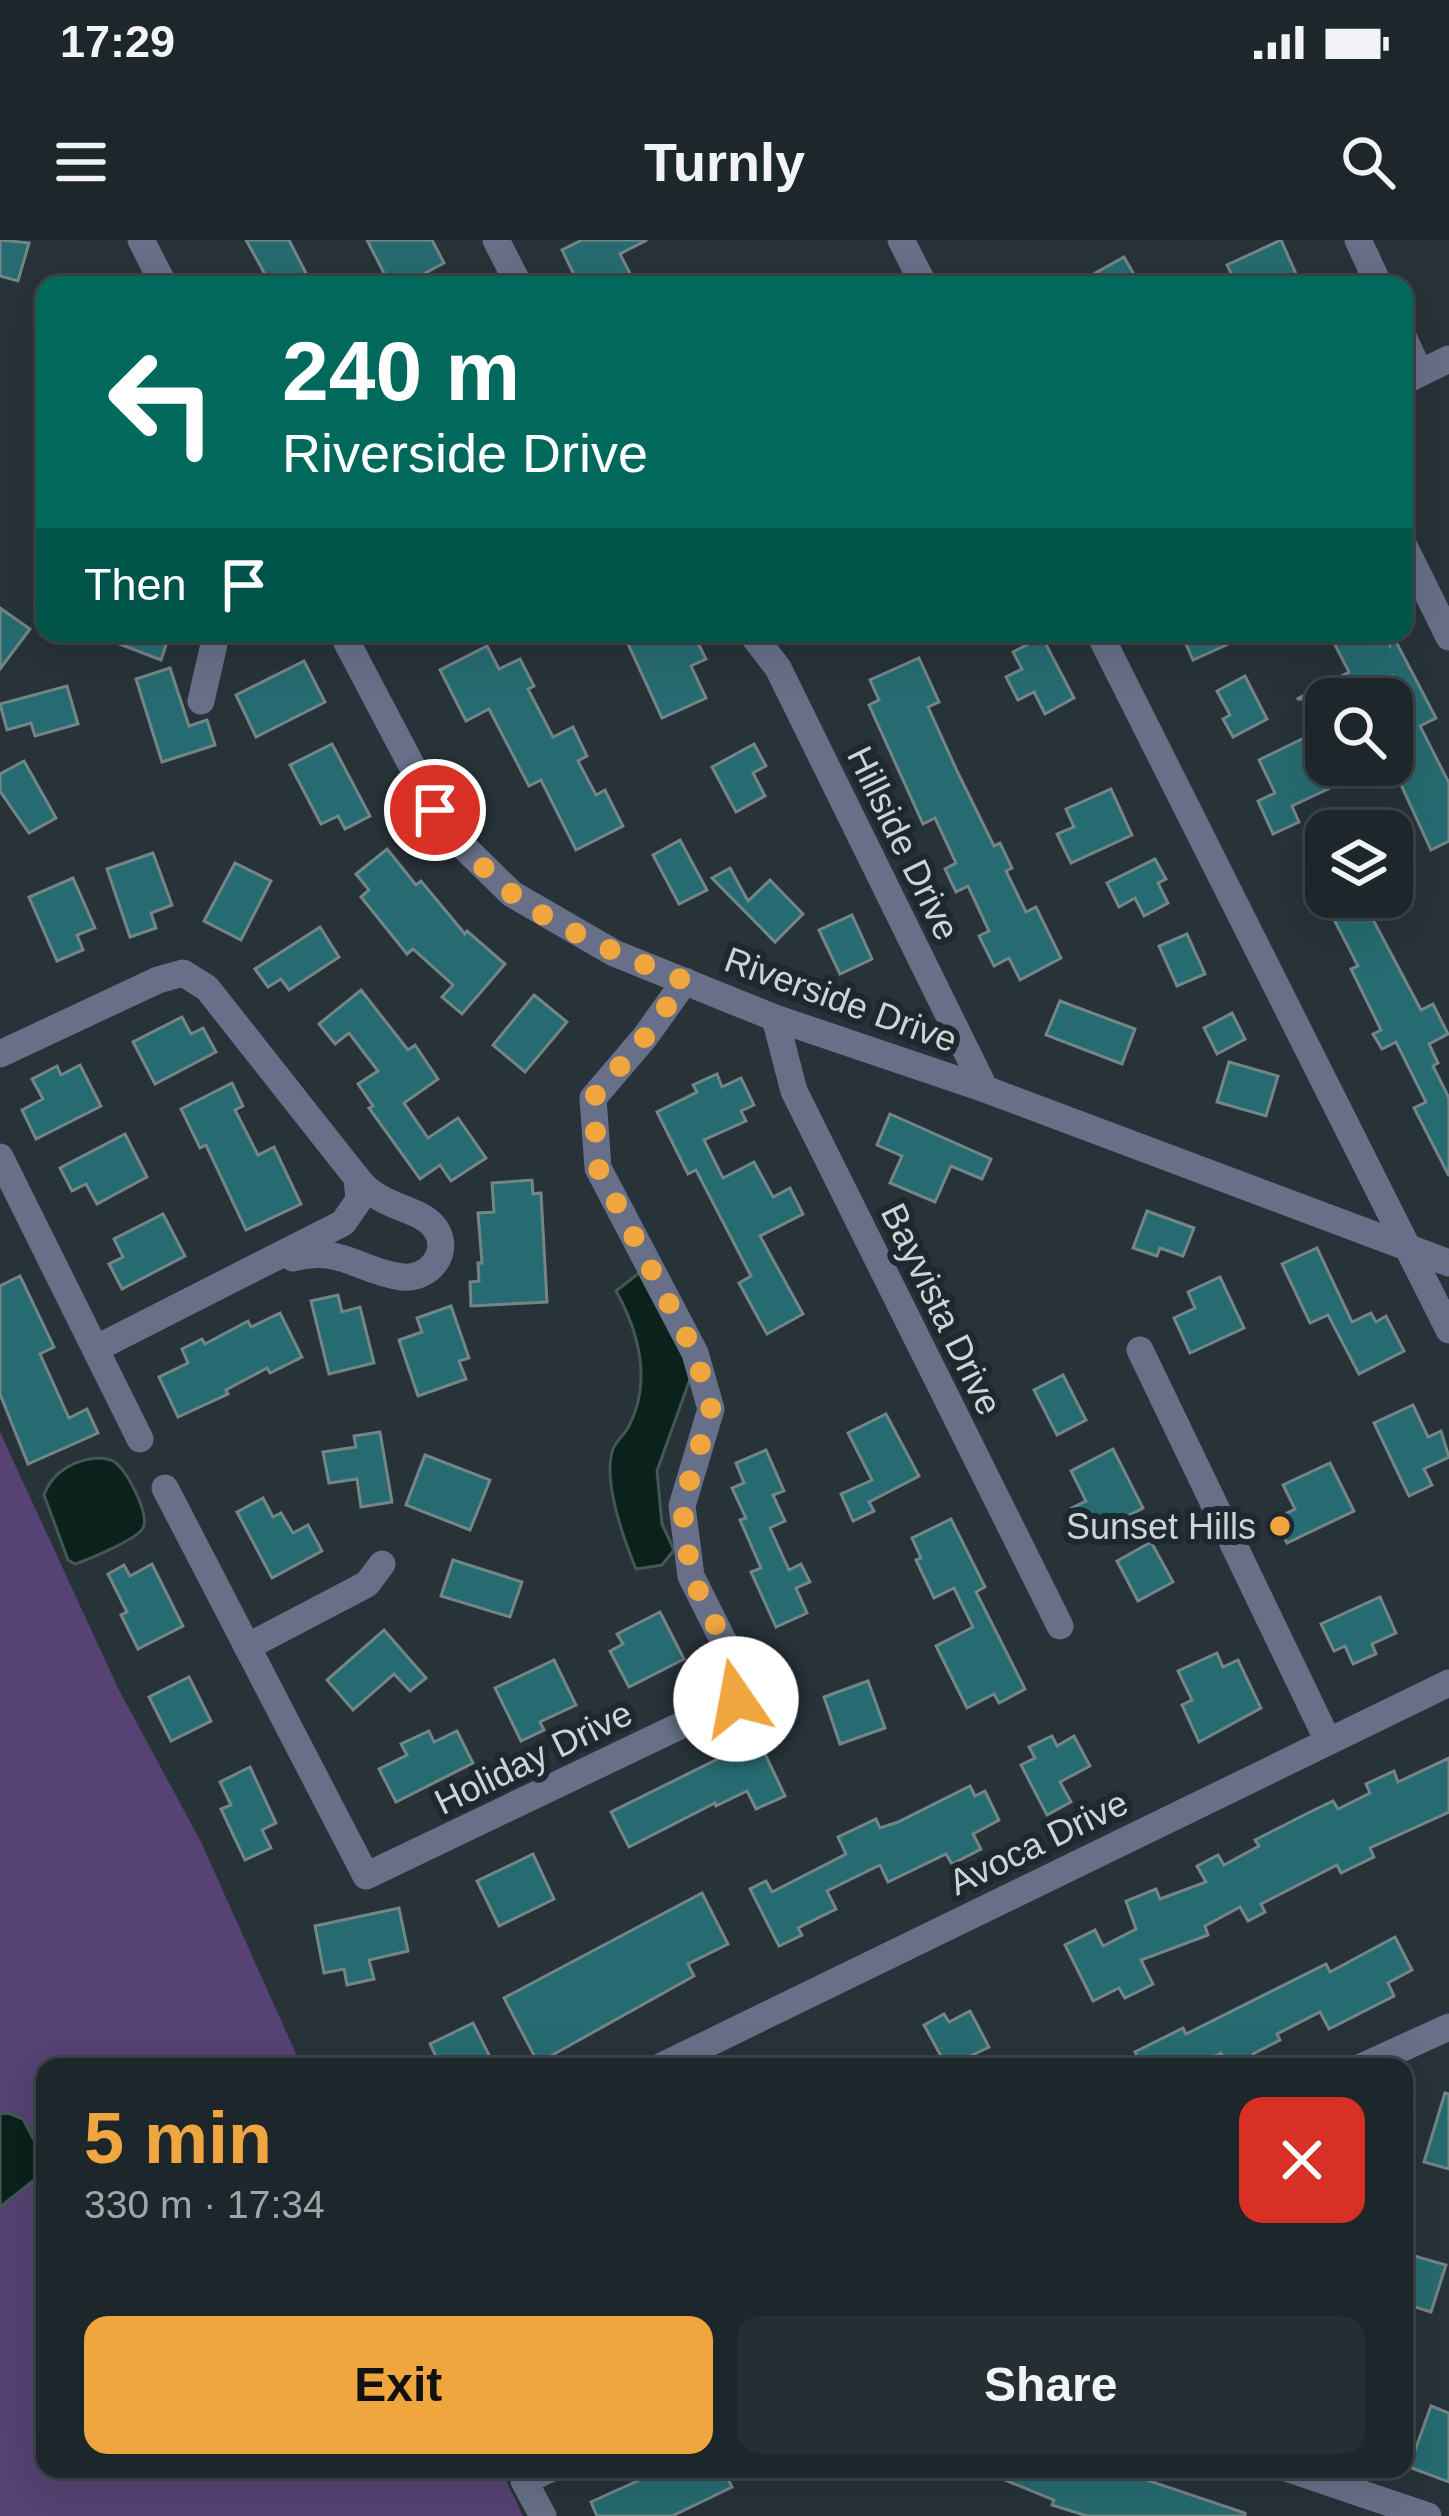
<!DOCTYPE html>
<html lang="en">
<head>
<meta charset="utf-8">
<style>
  :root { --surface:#1d262b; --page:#252e33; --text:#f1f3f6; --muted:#a0a5a9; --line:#3b4347; --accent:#f0a63f }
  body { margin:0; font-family:Helvetica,sans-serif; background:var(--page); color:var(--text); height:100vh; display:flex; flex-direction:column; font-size:45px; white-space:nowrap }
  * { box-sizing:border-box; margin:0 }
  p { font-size:39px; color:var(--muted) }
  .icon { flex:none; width:66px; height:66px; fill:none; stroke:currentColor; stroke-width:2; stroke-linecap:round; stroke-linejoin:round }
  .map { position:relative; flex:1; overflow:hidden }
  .details { position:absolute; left:36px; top:1818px; width:1377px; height:420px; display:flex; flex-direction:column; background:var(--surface); border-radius:24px; box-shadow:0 12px 48px #0002,0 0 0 3px var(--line) }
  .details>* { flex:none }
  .banner { position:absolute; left:36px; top:36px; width:1377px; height:366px; border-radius:24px; box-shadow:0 12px 48px #0002,0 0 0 3px var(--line); background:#00695c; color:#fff; overflow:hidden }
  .fabs { position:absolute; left:1305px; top:438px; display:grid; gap:24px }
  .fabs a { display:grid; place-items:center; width:108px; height:108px; border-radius:24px; background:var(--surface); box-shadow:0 12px 48px #0002,0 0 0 3px var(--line); font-size:60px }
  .pin { position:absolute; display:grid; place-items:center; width:102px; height:102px; color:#fff; margin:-51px; border:6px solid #fff; border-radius:50%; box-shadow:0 3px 12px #0007 }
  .me { position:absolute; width:132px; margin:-66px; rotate:348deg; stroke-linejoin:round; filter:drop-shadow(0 0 9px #0008) }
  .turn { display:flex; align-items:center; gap:42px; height:252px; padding:0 48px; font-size:54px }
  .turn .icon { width:156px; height:156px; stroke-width:2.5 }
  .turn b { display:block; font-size:84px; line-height:102px }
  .then { display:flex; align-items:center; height:114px; padding:0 48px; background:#0003; gap:24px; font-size:45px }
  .round { display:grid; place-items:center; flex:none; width:126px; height:126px; border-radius:24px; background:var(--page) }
  .summary { display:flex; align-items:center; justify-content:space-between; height:204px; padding:0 48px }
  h1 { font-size:72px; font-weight:700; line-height:90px; color:var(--accent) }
  .action { display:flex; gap:24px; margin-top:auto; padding:24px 48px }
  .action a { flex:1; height:138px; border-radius:24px; background:var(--accent); color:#111; font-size:48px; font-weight:700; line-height:138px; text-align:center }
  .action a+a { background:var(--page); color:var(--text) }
  .status { display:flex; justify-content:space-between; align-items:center; height:84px; padding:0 60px; background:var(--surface); direction:ltr }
  .status svg { height:33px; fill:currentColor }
  header { display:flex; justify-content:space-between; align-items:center; height:156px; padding:0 48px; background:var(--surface); font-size:54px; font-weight:700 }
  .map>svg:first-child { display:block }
  .green { fill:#564273 }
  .water { fill:#0a221b; stroke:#445754; stroke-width:3 }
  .building { fill:#266b71; stroke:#748586; stroke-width:3 }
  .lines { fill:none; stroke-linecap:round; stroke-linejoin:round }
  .minor { stroke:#677088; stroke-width:27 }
  .route { stroke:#f0a63f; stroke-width:21; stroke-dasharray:0 37.8 }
  .poi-dot { fill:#f0a63f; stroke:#1d282f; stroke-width:4.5 }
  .labels { text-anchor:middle; stroke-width:12; stroke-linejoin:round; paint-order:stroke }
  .street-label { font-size:36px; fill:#cdd4d8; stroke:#1d282f }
  .poi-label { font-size:36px; fill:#cdd4d8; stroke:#1d282f; text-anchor:end }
</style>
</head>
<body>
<div class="status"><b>17:29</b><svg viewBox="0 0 49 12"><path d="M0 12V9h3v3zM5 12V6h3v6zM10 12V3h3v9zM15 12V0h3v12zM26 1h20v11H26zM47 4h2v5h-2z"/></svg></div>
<header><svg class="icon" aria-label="menu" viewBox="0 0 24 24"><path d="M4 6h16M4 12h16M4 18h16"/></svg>Turnly<svg class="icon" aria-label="search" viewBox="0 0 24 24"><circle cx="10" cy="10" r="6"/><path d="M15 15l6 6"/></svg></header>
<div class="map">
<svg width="1449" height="2276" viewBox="0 0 1449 2276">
  <rect width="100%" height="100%" fill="#273239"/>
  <path class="green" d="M 0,1192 L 119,1450 L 201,1602 L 302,1827 L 45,1827 L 45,2229 L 501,2229 L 523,2276 L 0,2276 Z"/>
  <g class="water">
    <path d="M 639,1033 L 684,1117 L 690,1139 L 657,1231 L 662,1284 L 674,1310 L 662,1325 L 636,1329 C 624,1300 602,1240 613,1209 C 616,1201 625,1194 629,1186 C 652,1142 639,1092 616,1051 Z"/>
    <path d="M 102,1218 C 110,1220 114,1220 119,1226 C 129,1236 150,1275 143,1288 C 138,1299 87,1320 75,1324 L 68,1320 L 44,1255 C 52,1231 77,1218 102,1218 Z"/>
    <path d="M 8,1873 L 23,1879 L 42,1915 L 38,1937 L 0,1967 L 0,1874 Z"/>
  </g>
  <g class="building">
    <path d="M 0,0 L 29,3 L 18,41 L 0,36 Z"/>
    <path d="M 246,0 L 289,0 L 312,45 L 271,45 Z"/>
    <path d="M 367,0 L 432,0 L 444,23 L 420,36 L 424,45 L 390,45 Z"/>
    <path d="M 582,0 L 647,0 L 620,14 L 636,45 L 579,45 L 562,10 Z"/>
    <path d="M 1281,0 L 1301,45 L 1237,45 L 1227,25 Z"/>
    <path d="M 1124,17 L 1140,45 L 1074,45 Z"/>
    <path d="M 0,368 L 30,389 L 0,429 Z"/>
    <path d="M 91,393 L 170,393 L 161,420 Z"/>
    <path d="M 623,393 L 693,393 L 706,419 L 691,426 L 706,458 L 662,478 Z"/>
    <path d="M 1181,393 L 1253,393 L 1193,420 Z"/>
    <path d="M 1349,393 L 1384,393 L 1390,405 L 1392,394 L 1436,478 L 1420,486 L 1449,543 L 1449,601 L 1431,610 L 1397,536 L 1392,538 L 1392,436 L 1348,459 L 1297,459 L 1349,432 L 1333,401 Z"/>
    <path d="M 1042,397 L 1074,458 L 1045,474 L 1034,452 L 1018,460 L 1006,437 L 1022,429 L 1013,412 Z"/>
    <path d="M 487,406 L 499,429 L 520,419 L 534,446 L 528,449 L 553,497 L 573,487 L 587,516 L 578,521 L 596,555 L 605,550 L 623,586 L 576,610 L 541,540 L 529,546 L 489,469 L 466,481 L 440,430 Z"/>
    <path d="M 919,418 L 939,462 L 928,467 L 958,533 L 994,606 L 1000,603 L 1012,628 L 1006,631 L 1026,672 L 1036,667 L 1061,718 L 1020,740 L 1009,718 L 994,726 L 979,696 L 989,691 L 968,646 L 956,652 L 945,629 L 956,623 L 935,578 L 923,584 L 869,465 L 879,460 L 870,440 Z"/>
    <path d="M 304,421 L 325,462 L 256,497 L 236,455 Z"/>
    <path d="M 170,428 L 189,486 L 207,480 L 215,505 L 162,522 L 136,439 Z"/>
    <path d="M 1245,436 L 1267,479 L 1233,497 L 1223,479 L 1230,475 L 1217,451 Z"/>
    <path d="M 67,446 L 78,484 L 35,496 L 31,483 L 7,490 L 0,464 Z"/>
    <path d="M 1304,498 L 1328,549 L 1292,566 L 1299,582 L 1273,594 L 1258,561 L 1275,553 L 1259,520 Z"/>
    <path d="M 332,504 L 370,576 L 345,589 L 338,576 L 321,584 L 290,525 Z"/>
    <path d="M 754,504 L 766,526 L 753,533 L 765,556 L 736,572 L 712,527 Z"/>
    <path d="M 24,521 L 56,578 L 29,593 L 0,551 L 0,534 Z"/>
    <path d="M 1111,549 L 1132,595 L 1071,623 L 1057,594 L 1074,587 L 1066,569 Z"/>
    <path d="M 680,600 L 707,650 L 679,664 L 653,615 Z"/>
    <path d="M 387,609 L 416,645 L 421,641 L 465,694 L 467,691 L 505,724 L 462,774 L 442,757 L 453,745 L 413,709 L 407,714 L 361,657 L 369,650 L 356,634 Z"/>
    <path d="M 153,613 L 172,665 L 151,673 L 156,688 L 130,697 L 107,629 Z"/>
    <path d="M 1155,619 L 1166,639 L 1158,643 L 1168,663 L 1144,676 L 1135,658 L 1119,667 L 1107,643 Z"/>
    <path d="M 235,623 L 271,641 L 241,700 L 204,681 Z"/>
    <path d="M 730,628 L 748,661 L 770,640 L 803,674 L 775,702 L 712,638 Z"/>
    <path d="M 73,638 L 95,688 L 77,695 L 83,710 L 57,721 L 29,657 Z"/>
    <path d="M 1328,657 L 1361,657 L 1421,770 L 1433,764 L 1448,794 L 1429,804 L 1438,823 L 1433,826 L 1449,858 L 1449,936 L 1414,868 L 1426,862 L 1396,802 L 1382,809 L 1373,794 L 1381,790 L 1351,729 L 1358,726 L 1327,666 L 1331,664 Z"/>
    <path d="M 852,675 L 872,719 L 840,734 L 819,690 Z"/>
    <path d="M 320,687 L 339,717 L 289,750 L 281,739 L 268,747 L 255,729 Z"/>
    <path d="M 1187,694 L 1205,734 L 1177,746 L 1159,706 Z"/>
    <path d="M 361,750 L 408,810 L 415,805 L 438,839 L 404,863 L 428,898 L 458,878 L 486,918 L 451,941 L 440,925 L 420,939 L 369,868 L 373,866 L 358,844 L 378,831 L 349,793 L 335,804 L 319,784 Z"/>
    <path d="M 534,755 L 567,782 L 525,832 L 493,805 Z"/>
    <path d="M 1060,761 L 1135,789 L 1122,824 L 1046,795 Z"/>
    <path d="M 1232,773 L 1245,799 L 1217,814 L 1204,788 Z"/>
    <path d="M 182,777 L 191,794 L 203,788 L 216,812 L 155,844 L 133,802 Z"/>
    <path d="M 1229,822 L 1278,836 L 1266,876 L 1217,862 Z"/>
    <path d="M 80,825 L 101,866 L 36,899 L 22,870 L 43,859 L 32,839 L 57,826 L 61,835 Z"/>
    <path d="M 717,834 L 722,847 L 741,838 L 754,865 L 741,871 L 746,881 L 704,900 L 723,938 L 754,922 L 773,957 L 790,948 L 803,974 L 760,996 L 803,1074 L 767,1094 L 739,1043 L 751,1036 L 696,930 L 688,934 L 657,872 L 697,852 L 693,845 Z"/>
    <path d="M 232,843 L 243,866 L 235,870 L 258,915 L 274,907 L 301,964 L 246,990 L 206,905 L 200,908 L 181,869 Z"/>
    <path d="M 890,874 L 991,919 L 982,939 L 951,926 L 935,962 L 890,943 L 902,916 L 877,905 Z"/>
    <path d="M 125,894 L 147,937 L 97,964 L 86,944 L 72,951 L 60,928 Z"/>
    <path d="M 532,940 L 533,954 L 541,953 L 547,1062 L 471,1066 L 470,1042 L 479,1041 L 478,1023 L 482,1023 L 478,973 L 494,972 L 492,943 Z"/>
    <path d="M 1147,971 L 1194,988 L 1183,1016 L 1160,1008 L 1157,1016 L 1133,1008 Z"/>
    <path d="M 163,974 L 185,1016 L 122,1049 L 109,1024 L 123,1017 L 114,999 Z"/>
    <path d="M 1317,1008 L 1352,1082 L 1371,1073 L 1376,1082 L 1386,1076 L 1404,1111 L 1359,1134 L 1328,1075 L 1310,1083 L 1282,1024 Z"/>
    <path d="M 20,1036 L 54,1107 L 40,1114 L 69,1178 L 87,1169 L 98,1193 L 28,1224 L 0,1154 L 0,1046 Z"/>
    <path d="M 1220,1037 L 1244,1088 L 1190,1113 L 1174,1078 L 1195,1068 L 1188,1052 Z"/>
    <path d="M 338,1055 L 342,1072 L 360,1067 L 374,1123 L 329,1134 L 311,1061 Z"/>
    <path d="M 451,1066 L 469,1118 L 459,1121 L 466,1139 L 418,1156 L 399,1100 L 422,1092 L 417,1078 Z"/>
    <path d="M 280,1073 L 302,1117 L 270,1133 L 267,1128 L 226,1150 L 228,1154 L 178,1177 L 159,1137 L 188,1123 L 182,1109 L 202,1099 L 205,1104 L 248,1081 L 251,1087 Z"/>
    <path d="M 1063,1135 L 1086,1180 L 1057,1195 L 1034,1150 Z"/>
    <path d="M 1413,1165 L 1428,1197 L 1441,1191 L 1449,1217 L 1424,1229 L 1432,1245 L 1409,1256 L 1374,1183 Z"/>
    <path d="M 886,1174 L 919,1236 L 869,1262 L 874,1271 L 853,1281 L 841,1254 L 872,1240 L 848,1193 Z"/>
    <path d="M 380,1192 L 392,1262 L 361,1267 L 357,1239 L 329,1243 L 323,1212 L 356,1207 L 354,1196 Z"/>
    <path d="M 1113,1209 L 1143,1268 L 1087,1297 L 1072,1268 L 1086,1261 L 1071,1231 Z"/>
    <path d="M 766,1210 L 784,1251 L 773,1255 L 785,1281 L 770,1288 L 789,1330 L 801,1324 L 810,1342 L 796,1348 L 807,1373 L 776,1387 L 751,1332 L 761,1328 L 740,1280 L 746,1278 L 732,1248 L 744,1243 L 736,1223 Z"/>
    <path d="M 425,1215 L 490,1240 L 470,1290 L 406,1265 Z"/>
    <path d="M 1330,1223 L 1354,1271 L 1287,1303 L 1275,1279 L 1295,1269 L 1283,1245 Z"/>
    <path d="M 263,1258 L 273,1277 L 281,1273 L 293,1293 L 308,1285 L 322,1311 L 272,1338 L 237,1272 Z"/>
    <path d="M 951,1279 L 985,1347 L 976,1352 L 1025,1449 L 999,1463 L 994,1454 L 967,1468 L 936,1406 L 973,1387 L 954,1348 L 934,1358 L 916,1320 L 921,1318 L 912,1298 Z"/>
    <path d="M 1151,1302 L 1173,1342 L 1138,1361 L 1117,1321 Z"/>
    <path d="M 453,1320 L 522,1342 L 510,1377 L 441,1356 Z"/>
    <path d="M 152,1324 L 183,1386 L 138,1409 L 121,1375 L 127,1372 L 108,1334 L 124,1325 L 130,1336 Z"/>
    <path d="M 1380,1357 L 1396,1393 L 1372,1404 L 1376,1414 L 1353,1424 L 1345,1406 L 1334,1411 L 1321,1384 Z"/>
    <path d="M 660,1372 L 684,1419 L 629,1447 L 610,1411 L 623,1404 L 617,1394 Z"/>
    <path d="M 384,1390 L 426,1438 L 410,1451 L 394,1434 L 353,1470 L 327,1440 Z"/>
    <path d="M 1217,1413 L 1223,1427 L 1238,1420 L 1261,1468 L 1199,1502 L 1182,1465 L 1192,1460 L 1178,1431 Z"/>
    <path d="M 554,1420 L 576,1465 L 540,1482 L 544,1490 L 521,1501 L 495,1448 Z"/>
    <path d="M 189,1437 L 211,1481 L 171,1501 L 149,1457 Z"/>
    <path d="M 868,1441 L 885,1488 L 840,1504 L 824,1457 Z"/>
    <path d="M 429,1491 L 434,1502 L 457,1491 L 473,1523 L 396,1562 L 379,1529 L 407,1515 L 401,1504 Z"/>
    <path d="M 1052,1496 L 1057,1506 L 1074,1496 L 1090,1526 L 1060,1542 L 1071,1562 L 1047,1575 L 1021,1525 L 1035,1518 L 1029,1507 Z"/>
    <path d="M 758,1499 L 785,1556 L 756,1569 L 747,1551 L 716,1566 L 715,1563 L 629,1607 L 611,1572 Z"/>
    <path d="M 1449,1518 L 1449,1572 L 1370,1608 L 1374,1617 L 1341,1633 L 1337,1625 L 1261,1664 L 1265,1672 L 1248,1681 L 1240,1667 L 1205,1686 L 1208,1695 L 1141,1720 L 1153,1744 L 1125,1758 L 1119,1748 L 1093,1761 L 1065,1705 L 1095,1690 L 1103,1706 L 1136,1689 L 1126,1661 L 1156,1649 L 1160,1659 L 1206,1642 L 1197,1626 L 1218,1615 L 1224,1625 L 1259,1606 L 1255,1600 L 1310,1572 L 1333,1561 L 1338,1569 L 1370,1553 L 1366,1544 L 1394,1531 L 1398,1542 Z"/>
    <path d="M 250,1527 L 276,1583 L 262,1590 L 271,1608 L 245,1620 L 221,1569 L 231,1565 L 220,1542 Z"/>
    <path d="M 970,1546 L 975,1556 L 985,1551 L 999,1580 L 973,1594 L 981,1609 L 952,1624 L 946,1614 L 888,1642 L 880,1625 L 827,1651 L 836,1669 L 798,1688 L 802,1695 L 779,1706 L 750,1649 L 766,1641 L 772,1652 L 846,1614 L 838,1597 L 876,1579 L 880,1588 L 898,1582 Z"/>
    <path d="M 533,1614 L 554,1659 L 499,1686 L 477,1641 Z"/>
    <path d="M 702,1653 L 728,1704 L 688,1724 L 694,1736 L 538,1823 L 504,1758 Z"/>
    <path d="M 399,1668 L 408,1711 L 369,1720 L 374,1739 L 347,1745 L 344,1729 L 324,1733 L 315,1686 Z"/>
    <path d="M 1395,1697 L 1412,1730 L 1388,1743 L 1394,1756 L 1329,1789 L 1320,1772 L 1277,1794 L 1280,1800 L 1253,1814 L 1259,1827 L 1228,1827 L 1221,1813 L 1193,1827 L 1143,1827 L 1135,1812 L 1183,1788 L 1186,1794 L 1326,1724 L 1330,1732 Z"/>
    <path d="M 970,1771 L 989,1807 L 947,1827 L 924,1785 L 944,1774 L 949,1782 Z"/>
    <path d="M 473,1783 L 495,1827 L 441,1827 L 430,1804 Z"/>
    <path d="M 1445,1853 L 1449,1854 L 1449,1929 L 1424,1922 Z"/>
    <path d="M 1404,2013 L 1446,2025 L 1431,2072 L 1409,2065 L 1412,2056 L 1404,2054 Z"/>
    <path d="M 1431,2166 L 1449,2173 L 1449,2242 L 1409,2227 Z"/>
    <path d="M 664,2229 L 723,2229 L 732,2247 L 672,2276 L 597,2276 L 591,2262 Z"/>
    <path d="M 978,2229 L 1114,2229 L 1245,2273 L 1245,2276 L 1087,2276 L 1052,2265 L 1054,2260 Z"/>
  </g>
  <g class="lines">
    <g class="minor">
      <path d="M 141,0 L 164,45"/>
      <path d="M 496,0 L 519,45"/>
      <path d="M 901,0 L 924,45"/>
      <path d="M 1358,0 L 1379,45"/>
      <path d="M 1404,99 L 1420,133"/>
      <path d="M 1404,141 L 1449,119"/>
      <path d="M 1404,306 L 1449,397"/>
      <path d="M 342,393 L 435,570 L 466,609 L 512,654 L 614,713 L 775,778 L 985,849 L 1449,1023"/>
      <path d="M 751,393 L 778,428 L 985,849"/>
      <path d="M 1099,393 L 1449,1090"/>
      <path d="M 201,461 L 214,404"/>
      <path d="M 775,778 L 794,851 L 1060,1386"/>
      <path d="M 0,814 L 158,740 L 183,733 L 207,748 L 357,938 L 359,960 L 343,983 L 97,1108"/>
      <path d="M 0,917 L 140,1199"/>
      <path d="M 293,1018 C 341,1005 360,1032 402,1037 C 429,1040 452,1012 435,988 C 419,966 381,970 357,938"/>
      <path d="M 1140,1110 L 1328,1501"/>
      <path d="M 165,1248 L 366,1636 L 736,1459 L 732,1418 L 691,1336 L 682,1266 L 711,1169 L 695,1113 L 598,928 L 593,858 L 645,797 L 685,741"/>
      <path d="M 247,1407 L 367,1344 L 382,1324"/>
      <path d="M 660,1827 L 1449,1443"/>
      <path d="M 1361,1827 L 1449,1787"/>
      <path d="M 1289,2229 L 1428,2276"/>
      <path d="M 543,2276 L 524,2241 L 550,2229"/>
    </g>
  </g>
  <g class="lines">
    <path class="route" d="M 435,570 C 458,599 482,629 510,652 C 555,689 631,719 685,741 L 645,797 L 593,858 L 598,928 L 695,1113 L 711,1169 L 682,1266 L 691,1336 L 732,1418 L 736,1459"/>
  </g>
  <circle class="poi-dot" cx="1280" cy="1286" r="12"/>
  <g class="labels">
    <g class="street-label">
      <text transform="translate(904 603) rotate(64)" y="13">Hillside Drive</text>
      <text transform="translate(841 759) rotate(20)" y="13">Riverside Drive</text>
      <text transform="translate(942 1069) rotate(64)" y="13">Bayvista Drive</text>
      <text transform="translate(533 1517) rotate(-26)" y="13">Holiday Drive</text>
      <text transform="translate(1038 1602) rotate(-26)" y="13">Avoca Drive</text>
    </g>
    <g class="poi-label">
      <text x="1256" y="1299">Sunset Hills</text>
    </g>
  </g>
</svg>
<div class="fabs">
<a><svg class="icon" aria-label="search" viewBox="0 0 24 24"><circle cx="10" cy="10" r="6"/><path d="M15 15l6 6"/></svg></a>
<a><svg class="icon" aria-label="layers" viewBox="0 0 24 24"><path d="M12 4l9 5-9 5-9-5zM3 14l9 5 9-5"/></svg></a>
</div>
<div class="pin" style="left:435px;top:570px;background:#d93025"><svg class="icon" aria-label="arrive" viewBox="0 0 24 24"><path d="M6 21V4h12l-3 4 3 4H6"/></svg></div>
<svg class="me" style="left:736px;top:1459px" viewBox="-20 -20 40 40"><circle r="19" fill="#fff"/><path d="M0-13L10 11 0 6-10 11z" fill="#f0a63f"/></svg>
<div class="banner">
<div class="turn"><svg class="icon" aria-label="left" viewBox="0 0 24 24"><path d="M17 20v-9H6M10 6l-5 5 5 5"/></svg><div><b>240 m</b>Riverside Drive</div></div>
<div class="then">Then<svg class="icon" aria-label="arrive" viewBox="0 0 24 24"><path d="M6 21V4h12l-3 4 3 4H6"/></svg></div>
</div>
<section class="details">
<div class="summary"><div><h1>5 min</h1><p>330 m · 17:34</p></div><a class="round" style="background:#d93025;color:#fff"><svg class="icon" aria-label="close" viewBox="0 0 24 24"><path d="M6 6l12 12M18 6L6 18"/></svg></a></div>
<div class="action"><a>Exit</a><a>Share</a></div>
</section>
</div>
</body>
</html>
